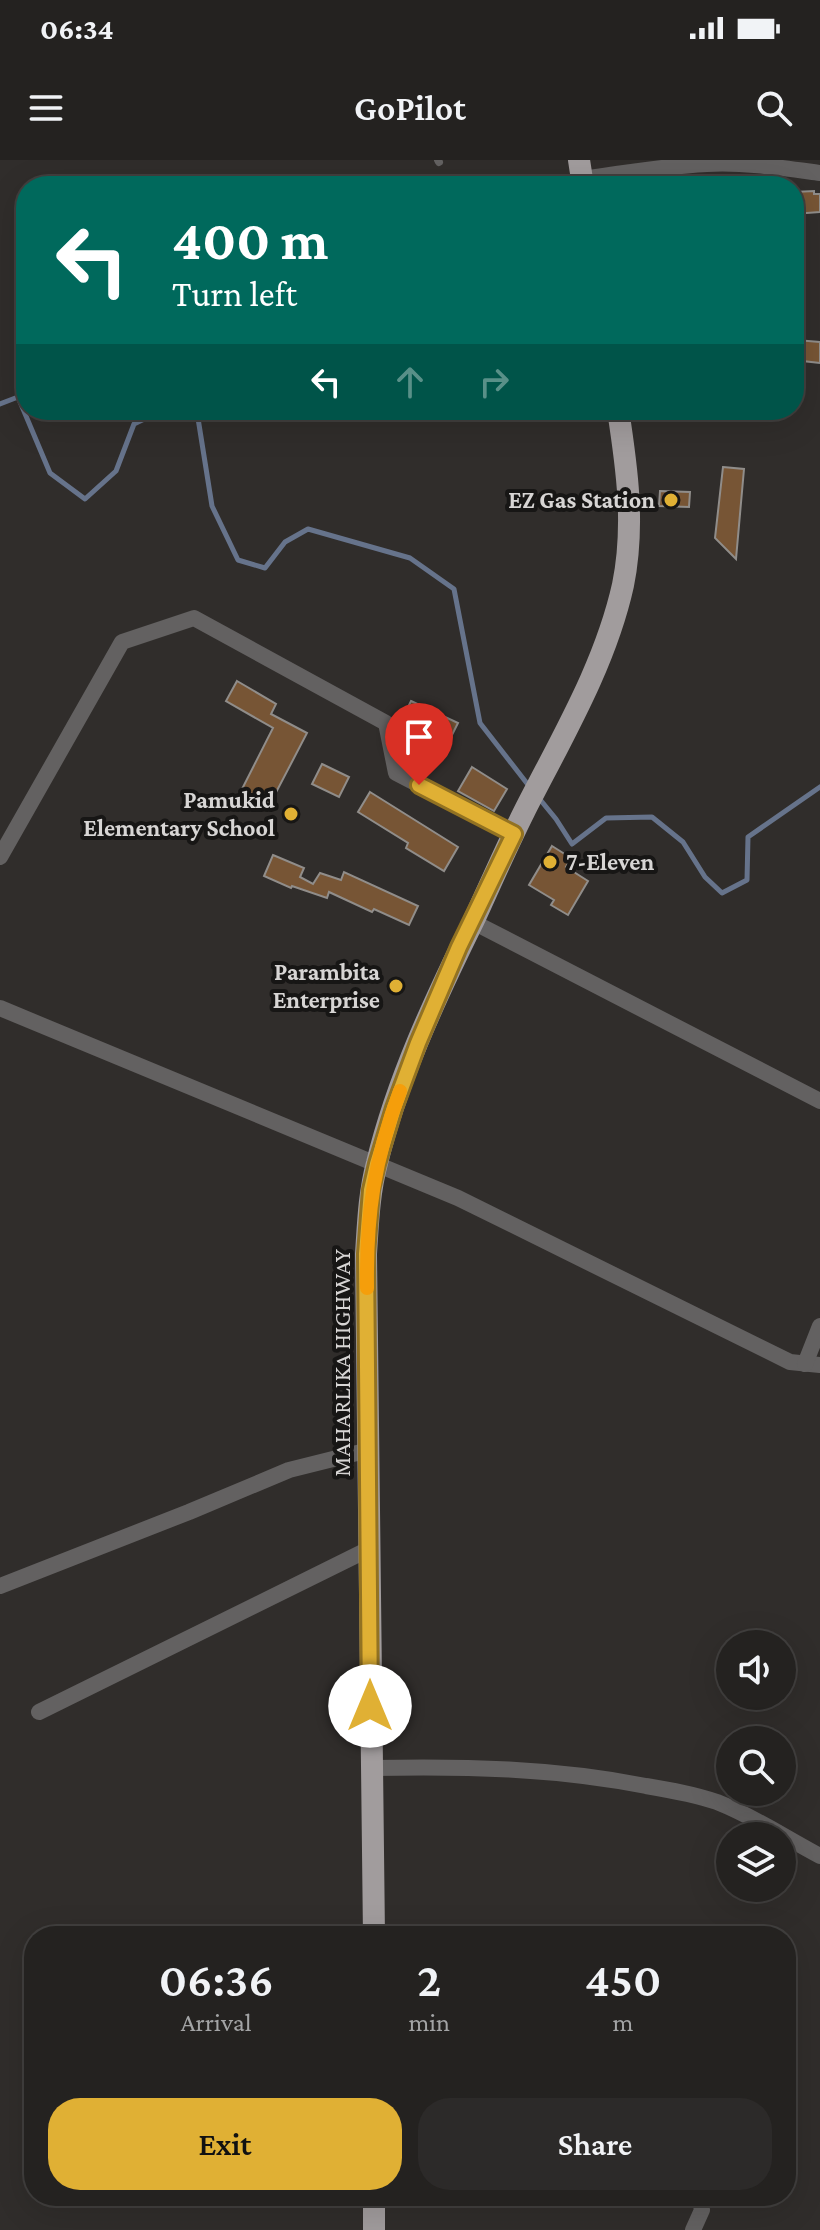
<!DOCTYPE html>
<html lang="en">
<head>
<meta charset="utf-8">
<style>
  :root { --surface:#242220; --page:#2c2a29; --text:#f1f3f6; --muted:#a3a4a5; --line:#413f3e; --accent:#e0b034 }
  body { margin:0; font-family:"Crimson Pro",serif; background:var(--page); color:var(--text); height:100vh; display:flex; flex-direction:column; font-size:30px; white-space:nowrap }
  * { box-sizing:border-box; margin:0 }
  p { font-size:26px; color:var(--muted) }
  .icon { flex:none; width:44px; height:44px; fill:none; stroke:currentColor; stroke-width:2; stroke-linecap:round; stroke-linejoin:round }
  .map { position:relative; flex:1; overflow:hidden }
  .sheet { position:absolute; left:24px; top:1766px; width:772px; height:280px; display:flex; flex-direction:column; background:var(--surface); border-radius:32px; box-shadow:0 8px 32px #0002,0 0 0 2px var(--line) }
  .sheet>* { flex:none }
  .top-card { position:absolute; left:16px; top:16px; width:788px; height:244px; border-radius:32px; box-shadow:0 8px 32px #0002,0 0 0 2px var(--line); background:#00695c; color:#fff; overflow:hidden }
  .fabs { position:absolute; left:716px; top:1470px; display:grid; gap:16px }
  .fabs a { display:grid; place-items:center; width:80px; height:80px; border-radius:50%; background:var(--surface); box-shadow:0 8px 32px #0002,0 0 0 2px var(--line); font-size:40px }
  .pin { position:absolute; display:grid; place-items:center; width:68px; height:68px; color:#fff; margin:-82px -34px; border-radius:50% 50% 50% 0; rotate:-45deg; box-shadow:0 0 8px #0007 }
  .pin .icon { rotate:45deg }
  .me { position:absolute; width:88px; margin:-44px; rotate:0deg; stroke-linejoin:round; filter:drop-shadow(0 0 6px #0008) }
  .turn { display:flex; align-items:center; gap:28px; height:168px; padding:0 24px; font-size:36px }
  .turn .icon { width:104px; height:104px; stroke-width:2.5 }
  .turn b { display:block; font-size:56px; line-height:68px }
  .lanes { display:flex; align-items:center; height:76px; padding:0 24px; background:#0003; justify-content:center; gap:40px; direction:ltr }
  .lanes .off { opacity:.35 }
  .eta { display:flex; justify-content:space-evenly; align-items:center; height:136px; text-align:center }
  .eta b { font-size:48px; font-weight:600; line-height:56px }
  .primary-button { display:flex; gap:16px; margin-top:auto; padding:16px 24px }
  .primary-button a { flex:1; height:92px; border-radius:32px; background:var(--accent); color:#111; font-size:32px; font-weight:600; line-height:92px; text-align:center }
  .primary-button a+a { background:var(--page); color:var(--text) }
  .status { display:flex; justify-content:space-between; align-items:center; height:56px; padding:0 40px; background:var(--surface); direction:ltr }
  .status svg { height:22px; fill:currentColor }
  header { display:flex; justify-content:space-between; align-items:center; height:104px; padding:0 24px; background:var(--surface); font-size:36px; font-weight:600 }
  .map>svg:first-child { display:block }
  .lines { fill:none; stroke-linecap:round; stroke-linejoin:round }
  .stream { stroke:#66738b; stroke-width:5 }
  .building { fill:#775535; stroke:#908d8a; stroke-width:2 }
  .service { stroke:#636161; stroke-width:8 }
  .minor { stroke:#636161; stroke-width:16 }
  .trunk { stroke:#a19c9d; stroke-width:22 }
  .route-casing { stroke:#927222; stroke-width:20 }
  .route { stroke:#e0b034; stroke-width:14 }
  .slow { stroke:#f59e0b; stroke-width:14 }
  .poi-dot { fill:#e0b034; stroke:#171615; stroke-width:3 }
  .labels { text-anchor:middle; stroke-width:8; stroke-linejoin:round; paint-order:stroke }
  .poi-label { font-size:24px; font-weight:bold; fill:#d7d5d4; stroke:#171615; text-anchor:end }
  .street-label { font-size:24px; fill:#d7d5d4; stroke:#171615 }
</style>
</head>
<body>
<div class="status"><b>06:34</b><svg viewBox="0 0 49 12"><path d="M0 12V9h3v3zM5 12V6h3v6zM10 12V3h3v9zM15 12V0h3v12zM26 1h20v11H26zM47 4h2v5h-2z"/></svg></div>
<header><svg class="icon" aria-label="menu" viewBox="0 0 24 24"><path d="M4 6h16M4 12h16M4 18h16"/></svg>GoPilot<svg class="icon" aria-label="search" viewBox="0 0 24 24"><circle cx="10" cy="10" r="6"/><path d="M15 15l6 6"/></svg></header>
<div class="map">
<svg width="820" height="2070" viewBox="0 0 820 2070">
  <rect width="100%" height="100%" fill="#302d2b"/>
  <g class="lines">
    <g class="stream">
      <path d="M 0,244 L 18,237 L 50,313 L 85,339 L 116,311 L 134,264 L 163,250"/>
      <path d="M 189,250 L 197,252 L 212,346 L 238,400 L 265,408 L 285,382 L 308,369 L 410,398 L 454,429 L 480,563 L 529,626"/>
      <path d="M 538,637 L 556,659 L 572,684 L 606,658 L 652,657 L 683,682 L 705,717 L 722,733 L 747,720 L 748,677 L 820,627"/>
    </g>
  </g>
  <g class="building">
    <path d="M 814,31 L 814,34 L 820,34 L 820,52 L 794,54 L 794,32 Z"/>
    <path d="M 796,180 L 820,182 L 820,203 L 794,200 Z"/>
    <path d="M 723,307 L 744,309 L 736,399 L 715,378 Z"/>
    <path d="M 660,331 L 690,332 L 689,347 L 659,346 Z"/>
    <path d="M 237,521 L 276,544 L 271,554 L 307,573 L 270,644 L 242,629 L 273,568 L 226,541 Z"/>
    <path d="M 411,541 L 458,563 L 450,579 L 403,557 Z"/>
    <path d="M 322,604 L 349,617 L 339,637 L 312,624 Z"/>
    <path d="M 472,607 L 507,629 L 494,651 L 458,631 Z"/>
    <path d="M 370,632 L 458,687 L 444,711 L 406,688 L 408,683 L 358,652 Z"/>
    <path d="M 552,686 L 571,698 L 566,707 L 588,721 L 568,755 L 551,745 L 554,740 L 529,725 Z"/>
    <path d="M 273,695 L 304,708 L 300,717 L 313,724 L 320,713 L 341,720 L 344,712 L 418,746 L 409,765 L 374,749 L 372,752 L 329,732 L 327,738 L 292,726 L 291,728 L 264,716 Z"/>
  </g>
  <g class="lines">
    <path class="service" d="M 438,0 L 439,2"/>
    <g class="minor">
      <path d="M 582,19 C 623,13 665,6 707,4 C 745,2 783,8 820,13"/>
      <path d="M 0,697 L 122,482 L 194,458 L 386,563 L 396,613 L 514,674"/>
      <path d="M 473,762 L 820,941"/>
      <path d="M 0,848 L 458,1038 L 790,1202 L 820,1205"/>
      <path d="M 805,1204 L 820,1166"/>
      <path d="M 0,1426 L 189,1352 L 289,1310 L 369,1290"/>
      <path d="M 39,1552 L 369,1389"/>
      <path d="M 371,1608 C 463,1606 555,1608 646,1626 C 670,1630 694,1634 717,1642 C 753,1656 786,1678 820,1696"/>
      <path d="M 693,2070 L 702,2050 L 699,2036"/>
    </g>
    <g class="trunk">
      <path d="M 579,0 L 583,26"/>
      <path d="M 374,1776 L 366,1094 C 368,1063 369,1033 377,1003 C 397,920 435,839 473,762 C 490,725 506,688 524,652 C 561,579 605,506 623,425 C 635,366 627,308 618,250"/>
      <path d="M 374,2036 L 374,2070"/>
    </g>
  </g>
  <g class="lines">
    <g class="route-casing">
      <path id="route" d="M 370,1546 L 366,1094 L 371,1030 L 377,1004 L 394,948 L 418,883 L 459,787 L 514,674 L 419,625"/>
    </g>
    <use href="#route" class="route"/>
    <path class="slow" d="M 367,1128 C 366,1055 374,1000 400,931"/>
  </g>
  <g class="poi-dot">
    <circle cx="671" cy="340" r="8"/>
    <circle cx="291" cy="654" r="8"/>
    <circle cx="550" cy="702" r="8"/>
    <circle cx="396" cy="826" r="8"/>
  </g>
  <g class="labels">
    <g class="poi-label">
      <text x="655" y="348">EZ Gas Station</text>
      <text x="275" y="648">Pamukid<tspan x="275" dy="28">Elementary School</tspan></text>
      <text x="566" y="710" text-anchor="start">7-Eleven</text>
      <text x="380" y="820">Parambita<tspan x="380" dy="28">Enterprise</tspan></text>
    </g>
    <g class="street-label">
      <text transform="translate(342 1203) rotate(-90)" y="8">MAHARLIKA HIGHWAY</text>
    </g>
  </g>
</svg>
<div class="fabs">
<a><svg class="icon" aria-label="sound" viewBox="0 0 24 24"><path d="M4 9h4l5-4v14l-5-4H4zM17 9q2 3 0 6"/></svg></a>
<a><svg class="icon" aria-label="search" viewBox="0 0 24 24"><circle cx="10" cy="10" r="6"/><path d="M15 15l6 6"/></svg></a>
<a><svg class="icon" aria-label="layers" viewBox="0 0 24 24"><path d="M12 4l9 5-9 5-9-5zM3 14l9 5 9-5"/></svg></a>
</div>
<div class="pin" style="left:419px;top:625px;background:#d93025"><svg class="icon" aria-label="arrive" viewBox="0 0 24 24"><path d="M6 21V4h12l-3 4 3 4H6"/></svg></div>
<svg class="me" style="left:370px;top:1546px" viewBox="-20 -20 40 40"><circle r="19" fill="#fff"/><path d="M0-13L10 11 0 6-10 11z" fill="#e0b034"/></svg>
<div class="top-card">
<div class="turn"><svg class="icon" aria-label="left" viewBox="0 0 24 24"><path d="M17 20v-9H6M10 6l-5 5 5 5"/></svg><div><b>400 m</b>Turn left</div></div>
<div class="lanes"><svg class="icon" aria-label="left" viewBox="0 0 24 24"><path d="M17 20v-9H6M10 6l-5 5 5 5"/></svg><svg class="icon off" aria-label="ahead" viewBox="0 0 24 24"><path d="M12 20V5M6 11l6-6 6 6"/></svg><svg class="icon off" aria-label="right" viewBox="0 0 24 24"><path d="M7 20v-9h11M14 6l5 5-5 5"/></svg></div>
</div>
<section class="sheet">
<div class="eta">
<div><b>06:36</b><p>Arrival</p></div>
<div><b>2</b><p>min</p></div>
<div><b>450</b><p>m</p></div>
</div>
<div class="primary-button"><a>Exit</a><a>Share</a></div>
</section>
</div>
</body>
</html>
